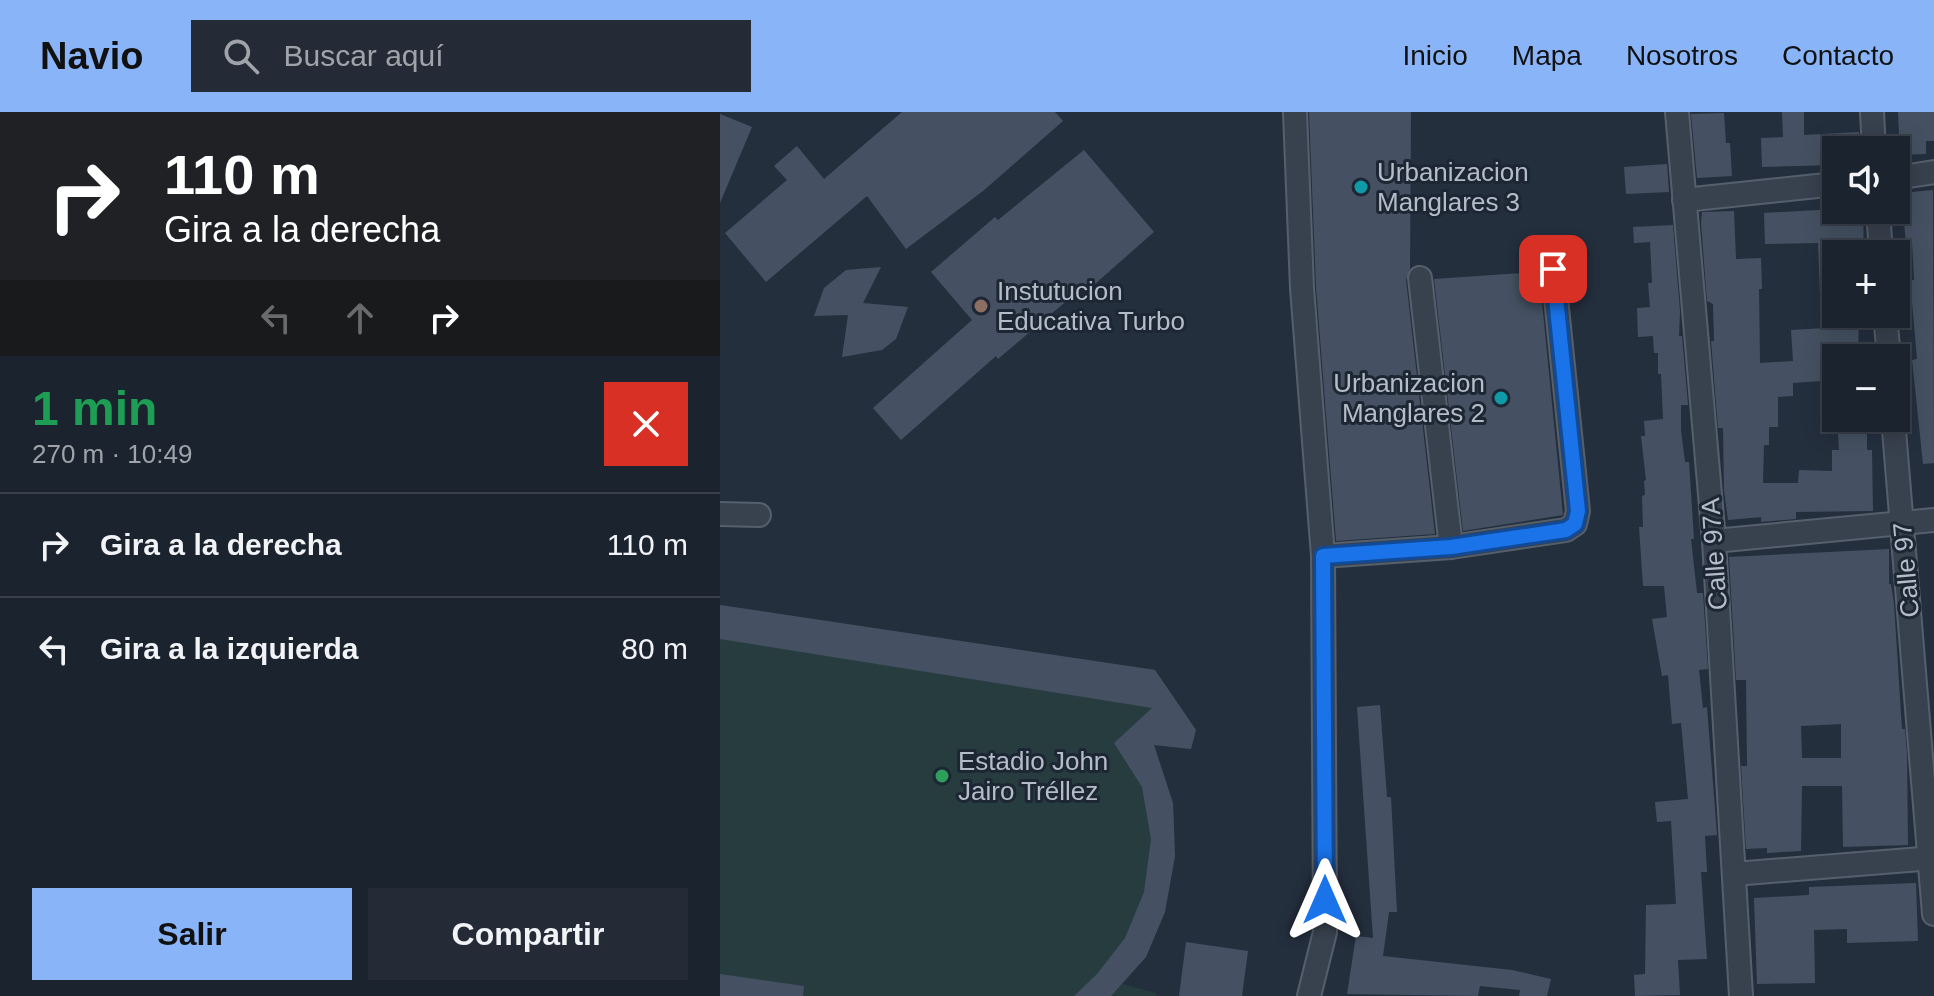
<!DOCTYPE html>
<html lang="es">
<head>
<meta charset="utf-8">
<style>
  :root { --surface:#1b232e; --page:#242b36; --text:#f1f3f6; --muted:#a0a4aa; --line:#39404a; --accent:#8ab4f8 }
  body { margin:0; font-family:Helvetica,sans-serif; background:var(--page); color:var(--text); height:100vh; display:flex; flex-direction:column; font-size:30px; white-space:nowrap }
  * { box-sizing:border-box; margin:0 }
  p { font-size:26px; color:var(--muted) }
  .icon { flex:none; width:44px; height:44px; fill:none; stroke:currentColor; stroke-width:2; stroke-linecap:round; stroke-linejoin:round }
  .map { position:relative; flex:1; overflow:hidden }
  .panel { display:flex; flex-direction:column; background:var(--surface); width:720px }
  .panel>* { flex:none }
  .guide { background:#202124; color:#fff; overflow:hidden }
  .buttons { position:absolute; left:1102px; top:24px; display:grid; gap:16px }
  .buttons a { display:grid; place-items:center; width:88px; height:88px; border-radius:0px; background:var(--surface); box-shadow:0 4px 20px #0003,0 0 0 2px var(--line); font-size:40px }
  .pin { position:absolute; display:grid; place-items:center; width:68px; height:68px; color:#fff; margin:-34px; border-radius:16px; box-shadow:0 4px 12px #0006 }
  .me { position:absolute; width:88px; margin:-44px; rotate:0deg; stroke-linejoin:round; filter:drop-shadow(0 0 6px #0008) }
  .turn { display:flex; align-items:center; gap:28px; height:168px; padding:0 32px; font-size:36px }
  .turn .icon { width:104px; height:104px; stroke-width:2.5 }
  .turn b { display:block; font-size:56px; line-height:68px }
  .lanes { display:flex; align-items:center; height:76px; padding:0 32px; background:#0003; justify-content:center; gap:40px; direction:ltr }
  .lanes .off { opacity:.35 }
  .round { display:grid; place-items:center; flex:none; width:84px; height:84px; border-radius:0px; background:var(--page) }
  .head { display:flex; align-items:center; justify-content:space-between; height:136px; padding:0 32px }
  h1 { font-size:48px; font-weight:800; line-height:60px; color:#1e9e55 }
  .button { display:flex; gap:16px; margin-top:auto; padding:16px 32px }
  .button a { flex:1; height:92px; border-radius:0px; background:var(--accent); color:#111; font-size:32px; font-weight:800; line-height:92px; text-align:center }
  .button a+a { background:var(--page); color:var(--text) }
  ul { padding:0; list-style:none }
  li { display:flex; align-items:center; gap:24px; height:104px; padding:0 32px; border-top:2px solid var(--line) }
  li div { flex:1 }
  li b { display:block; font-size:30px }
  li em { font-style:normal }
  header { display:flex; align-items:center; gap:48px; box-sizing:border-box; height:112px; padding:0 40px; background:var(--accent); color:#111 }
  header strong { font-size:38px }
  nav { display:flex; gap:44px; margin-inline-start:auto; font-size:28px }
  .search { width:560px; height:72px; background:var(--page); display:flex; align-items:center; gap:20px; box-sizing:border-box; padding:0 28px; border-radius:0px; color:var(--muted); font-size:30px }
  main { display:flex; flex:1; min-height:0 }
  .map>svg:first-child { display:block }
  .green { fill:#263c3f }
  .building { fill:#455162; fill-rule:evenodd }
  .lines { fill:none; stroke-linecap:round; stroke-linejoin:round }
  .street-casing { stroke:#565f6c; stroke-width:26 }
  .street { stroke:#38414e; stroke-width:22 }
  .route-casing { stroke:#114b97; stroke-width:20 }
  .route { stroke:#1a73e8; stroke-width:14 }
  .culture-dot { fill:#0f9aa8; stroke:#1d2633; stroke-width:3 }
  .education-dot { fill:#8d6e63; stroke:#1d2633; stroke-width:3 }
  .leisure-dot { fill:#2e9e5b; stroke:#1d2633; stroke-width:3 }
  .labels { text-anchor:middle; stroke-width:6; stroke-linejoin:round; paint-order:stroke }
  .poi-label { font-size:26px; fill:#b4bcc9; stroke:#1d2633; text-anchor:start }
  .street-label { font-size:26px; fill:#b4bcc9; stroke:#1d2633 }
</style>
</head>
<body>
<header>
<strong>Navio</strong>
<div class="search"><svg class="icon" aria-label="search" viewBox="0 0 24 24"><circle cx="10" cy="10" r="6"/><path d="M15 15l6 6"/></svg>Buscar aquí</div>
<nav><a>Inicio</a><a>Mapa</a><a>Nosotros</a><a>Contacto</a></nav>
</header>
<main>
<section class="panel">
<div class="guide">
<div class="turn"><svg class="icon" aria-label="right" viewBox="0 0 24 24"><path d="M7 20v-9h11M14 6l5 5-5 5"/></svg><div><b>110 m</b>Gira a la derecha</div></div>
<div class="lanes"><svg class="icon off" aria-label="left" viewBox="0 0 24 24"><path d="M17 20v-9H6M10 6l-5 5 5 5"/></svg><svg class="icon off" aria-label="ahead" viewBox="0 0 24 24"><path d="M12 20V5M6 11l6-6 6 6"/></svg><svg class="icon" aria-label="right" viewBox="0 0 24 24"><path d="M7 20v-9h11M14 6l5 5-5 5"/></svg></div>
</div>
<div class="head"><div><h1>1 min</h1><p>270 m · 10:49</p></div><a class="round" style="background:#d93025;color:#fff"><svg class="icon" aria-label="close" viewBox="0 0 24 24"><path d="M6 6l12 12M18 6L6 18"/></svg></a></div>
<ul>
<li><svg class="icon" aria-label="right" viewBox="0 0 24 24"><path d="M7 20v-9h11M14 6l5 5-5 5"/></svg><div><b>Gira a la derecha</b></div><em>110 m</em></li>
<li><svg class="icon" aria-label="left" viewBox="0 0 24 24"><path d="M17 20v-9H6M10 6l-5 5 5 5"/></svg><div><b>Gira a la izquierda</b></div><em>80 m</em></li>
</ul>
<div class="button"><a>Salir</a><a>Compartir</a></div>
</section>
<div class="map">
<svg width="1214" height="884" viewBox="0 0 1214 884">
  <rect width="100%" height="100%" fill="#242f3e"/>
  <path class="green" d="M 0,493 L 435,558 L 476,618 L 471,637 L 434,633 L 453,691 L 455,744 L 445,800 L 426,845 L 402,872 L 436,881 L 436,884 L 0,884 Z"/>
  <g class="building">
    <path d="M 182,0 L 335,0 L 343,9 L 263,79 L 186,137 L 147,84 L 46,170 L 5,121 L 67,68 L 54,54 L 77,34 L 104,67 Z"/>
    <path d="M 589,0 L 691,0 L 690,157 L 686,168 L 715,422 L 616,429 L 596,175 Z"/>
    <path d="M 1062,0 L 1084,0 L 1084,23 L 1139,20 L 1140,38 L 1116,38 L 1116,53 L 1042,55 L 1041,26 L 1063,25 Z"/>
    <path d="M 1178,0 L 1214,0 L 1214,29 L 1206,29 L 1206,42 L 1180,43 Z"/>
    <path d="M 1004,1 L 1006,31 L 1010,31 L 1012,64 L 977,66 L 971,2 Z"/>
    <path d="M 0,2 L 32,15 L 0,91 Z"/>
    <path d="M 364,38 L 434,120 L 367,179 L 363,175 L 278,247 L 276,244 L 181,328 L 153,296 L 252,208 L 211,160 L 275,105 L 278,108 Z"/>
    <path d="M 947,52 L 949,80 L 906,82 L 904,55 Z"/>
    <path d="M 1213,78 L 1214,351 L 1203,352 L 1192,248 L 1197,247 L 1190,168 L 1194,168 L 1192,130 L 1186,131 L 1181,81 Z"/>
    <path d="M 1116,97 L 1143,98 L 1144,142 L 1116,142 L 1116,183 L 1100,184 L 1098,131 L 1045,132 L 1044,101 Z"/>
    <path d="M 1014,99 L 1016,147 L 1041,146 L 1042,177 L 1039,177 L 1040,251 L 1073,249 L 1071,218 L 1105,216 L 1104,202 L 1139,202 L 1138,246 L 1116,246 L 1116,268 L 1073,271 L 1073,284 L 1058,285 L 1058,315 L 1049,315 L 1049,333 L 1044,333 L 1043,371 L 1078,371 L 1079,358 L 1112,359 L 1112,338 L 1119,338 L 1117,306 L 1147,306 L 1147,338 L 1152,338 L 1153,399 L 1076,400 L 1076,407 L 1041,410 L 1041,405 L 1008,408 L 1004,378 L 1003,316 L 998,316 L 991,229 L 994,229 L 993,192 L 987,189 L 981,111 L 982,100 Z"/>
    <path d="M 953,113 L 960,199 L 959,224 L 962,224 L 968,293 L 961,293 L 961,318 L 965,350 L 969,350 L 974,427 L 971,427 L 977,481 L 983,481 L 988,557 L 979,558 L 983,596 L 987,595 L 997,723 L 985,724 L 987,760 L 981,760 L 987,847 L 958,848 L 960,883 L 915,884 L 914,863 L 925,862 L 926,793 L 956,792 L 951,709 L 937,710 L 935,690 L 968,687 L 961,611 L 952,612 L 948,563 L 942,564 L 932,507 L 947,505 L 944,474 L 923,474 L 919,415 L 923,415 L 922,384 L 925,383 L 924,369 L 926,368 L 921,324 L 925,324 L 924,309 L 943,307 L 941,262 L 938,262 L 938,241 L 934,241 L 933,224 L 918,225 L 917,196 L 930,195 L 928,171 L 932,171 L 930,130 L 914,131 L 913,115 Z"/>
    <path d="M 161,155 L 143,191 L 188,195 L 176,227 L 162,238 L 122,245 L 128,203 L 94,204 L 104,176 L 126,158 Z"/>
    <path d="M 819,160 L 843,403 L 743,419 L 714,167 Z"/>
    <path d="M 1169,437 L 1169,472 L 1171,472 L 1174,492 L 1182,617 L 1185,617 L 1187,642 L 1188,733 L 1123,735 L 1122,674 L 1082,674 L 1081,739 L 1047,741 L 1047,736 L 1026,737 L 1021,654 L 1027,654 L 1026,568 L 1016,568 L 1009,445 ZM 1121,612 L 1121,646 L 1082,646 L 1081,614 Z"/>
    <path d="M 0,493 L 435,558 L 476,618 L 471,637 L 434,633 L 453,691 L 455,744 L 445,800 L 426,845 L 391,884 L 354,884 L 377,862 L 405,826 L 424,780 L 431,727 L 422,675 L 394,631 L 432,596 L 0,527 Z"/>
    <path d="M 660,593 L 667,685 L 671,685 L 677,800 L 669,800 L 663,844 L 792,858 L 831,867 L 827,884 L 799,884 L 800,878 L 760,874 L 758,884 L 627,882 L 636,824 L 653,826 L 637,595 Z"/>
    <path d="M 1196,771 L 1198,829 L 1127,831 L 1127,817 L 1094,818 L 1095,871 L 1037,872 L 1034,786 L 1089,783 L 1089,775 Z"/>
    <path d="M 466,830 L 528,839 L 522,884 L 459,884 Z"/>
    <path d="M 0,862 L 84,874 L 83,884 L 0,884 Z"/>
  </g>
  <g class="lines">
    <g class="street-casing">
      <g id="street">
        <path d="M 575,0 L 582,176 L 603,444 L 731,435 L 846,418 L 855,412 L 858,399 L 833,157"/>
        <path d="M 957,0 L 994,429 L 1021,884"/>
        <path d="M 1152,0 L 1154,38"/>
        <path d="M 1176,66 L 1214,60"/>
        <path d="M 964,88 L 1116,72"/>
        <path d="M 1158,98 L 1161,142"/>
        <path d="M 700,166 L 731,435"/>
        <path d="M 1165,202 L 1169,246"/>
        <path d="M 1173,306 L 1214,802"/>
        <path d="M 0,402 L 39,403"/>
        <path d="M 994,429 L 1214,408"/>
        <path d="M 1014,762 L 1214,746"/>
        <path d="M 589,884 L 605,820 L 603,444"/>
      </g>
    </g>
    <use href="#street" class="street"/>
  </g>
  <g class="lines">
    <g class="route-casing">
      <path id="route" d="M 605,788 L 603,444 L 731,435 L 846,418 L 855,412 L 858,399 L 833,157"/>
    </g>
    <use href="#route" class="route"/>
  </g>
  <g class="culture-dot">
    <circle cx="641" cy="75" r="8"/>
    <circle cx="781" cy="286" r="8"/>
  </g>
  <circle class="education-dot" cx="261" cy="194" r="8"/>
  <circle class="leisure-dot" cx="222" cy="664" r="8"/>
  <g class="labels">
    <g class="poi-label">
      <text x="657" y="69">Urbanizacion<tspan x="657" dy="30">Manglares 3</tspan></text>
      <text x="277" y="188">Instutucion<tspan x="277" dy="30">Educativa Turbo</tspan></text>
      <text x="765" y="280" text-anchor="end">Urbanizacion<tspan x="765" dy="30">Manglares 2</tspan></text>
      <text x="238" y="658">Estadio John<tspan x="238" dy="30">Jairo Tréllez</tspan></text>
    </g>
    <g class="street-label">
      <text transform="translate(994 442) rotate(-94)" y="9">Calle 97A</text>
      <text transform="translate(1186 458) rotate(-95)" y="9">Calle 97</text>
    </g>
  </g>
</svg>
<div class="buttons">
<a><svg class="icon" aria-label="sound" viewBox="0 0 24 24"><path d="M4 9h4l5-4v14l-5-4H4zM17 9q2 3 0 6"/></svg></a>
<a>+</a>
<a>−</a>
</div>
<div class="pin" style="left:833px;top:157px;background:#d93025"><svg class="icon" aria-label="arrive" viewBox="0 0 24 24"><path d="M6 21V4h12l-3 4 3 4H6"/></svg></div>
<svg class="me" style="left:605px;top:788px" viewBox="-20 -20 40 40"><path d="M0-17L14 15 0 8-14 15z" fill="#1a73e8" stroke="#fff" stroke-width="4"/></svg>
</div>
</main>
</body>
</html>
